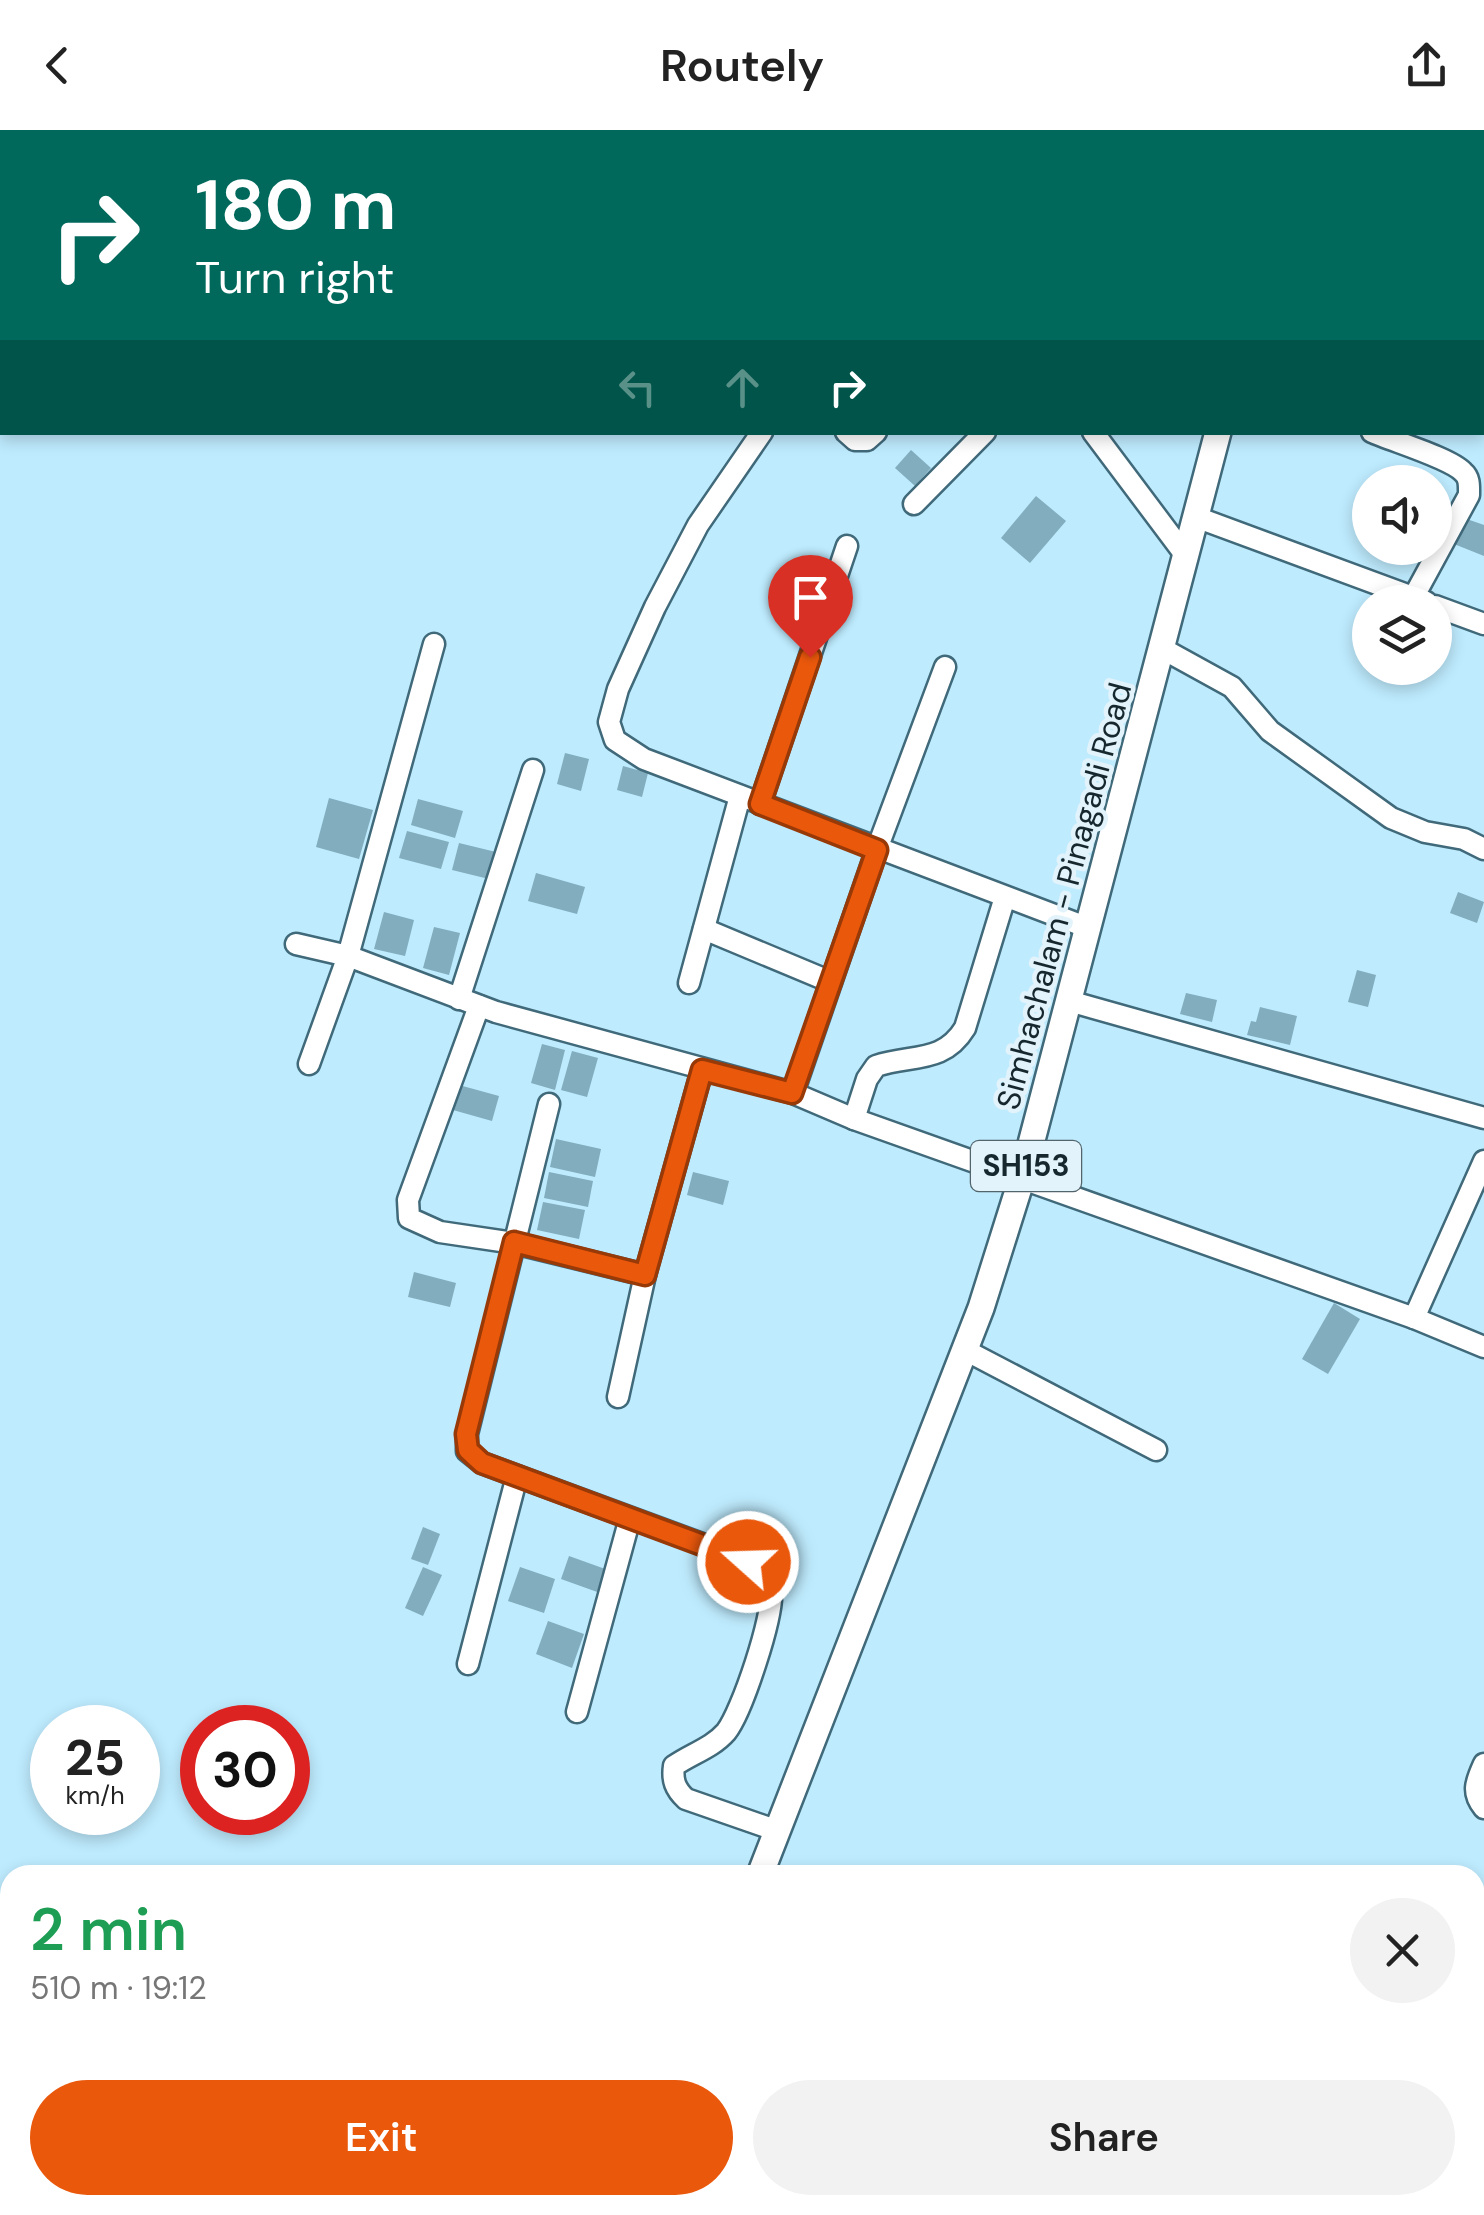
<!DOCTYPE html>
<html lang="en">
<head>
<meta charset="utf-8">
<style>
  :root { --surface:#fff; --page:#f2f2f2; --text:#222; --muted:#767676; --accent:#ea580c }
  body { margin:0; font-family:"DM Sans",sans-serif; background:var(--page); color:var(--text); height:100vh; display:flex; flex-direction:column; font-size:38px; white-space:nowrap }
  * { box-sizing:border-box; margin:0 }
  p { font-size:32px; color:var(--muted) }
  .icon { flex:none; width:55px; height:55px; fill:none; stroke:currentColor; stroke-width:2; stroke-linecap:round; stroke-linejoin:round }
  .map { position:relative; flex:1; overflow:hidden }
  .details { position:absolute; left:0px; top:1735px; width:1485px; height:350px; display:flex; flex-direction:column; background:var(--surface); border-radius:30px 30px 0 0; box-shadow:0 5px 15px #0003 }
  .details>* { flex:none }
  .banner { position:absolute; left:0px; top:0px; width:1485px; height:305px; box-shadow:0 5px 15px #0003; background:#00695c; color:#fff; overflow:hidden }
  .fabs { position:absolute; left:1352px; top:335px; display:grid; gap:20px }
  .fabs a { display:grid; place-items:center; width:100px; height:100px; border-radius:50%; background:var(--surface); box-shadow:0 5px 15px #0003; font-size:50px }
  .speed { position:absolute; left:30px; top:1575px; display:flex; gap:20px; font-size:50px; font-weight:700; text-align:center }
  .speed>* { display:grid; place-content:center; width:130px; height:130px; border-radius:50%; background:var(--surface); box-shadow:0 5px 15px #0003; line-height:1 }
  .speed small { font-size:25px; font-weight:400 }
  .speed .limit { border:15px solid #d22; background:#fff; color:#111 }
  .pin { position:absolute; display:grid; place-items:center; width:85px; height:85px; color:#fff; margin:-102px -42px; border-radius:50% 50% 50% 0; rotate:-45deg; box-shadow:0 0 10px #0007 }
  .pin .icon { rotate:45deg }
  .me { position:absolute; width:110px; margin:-55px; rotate:290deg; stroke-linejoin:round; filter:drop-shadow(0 0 8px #0008) }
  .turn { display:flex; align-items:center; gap:35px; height:210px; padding:0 30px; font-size:45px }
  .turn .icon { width:130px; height:130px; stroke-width:2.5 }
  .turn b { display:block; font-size:70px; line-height:85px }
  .lanes { display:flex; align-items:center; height:95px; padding:0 30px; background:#0003; justify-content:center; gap:50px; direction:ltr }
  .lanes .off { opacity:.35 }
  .round { display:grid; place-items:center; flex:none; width:105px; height:105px; border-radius:52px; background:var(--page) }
  .head { display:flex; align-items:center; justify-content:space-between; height:170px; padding:0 30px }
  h1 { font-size:60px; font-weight:600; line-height:75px; color:#1e9e55 }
  .primary-button { display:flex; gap:20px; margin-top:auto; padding:20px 30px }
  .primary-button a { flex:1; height:115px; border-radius:60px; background:var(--accent); color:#fff; font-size:40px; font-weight:600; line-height:115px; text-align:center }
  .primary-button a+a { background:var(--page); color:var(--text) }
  header { display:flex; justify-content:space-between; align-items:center; height:130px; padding:0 30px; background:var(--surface); font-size:45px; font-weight:600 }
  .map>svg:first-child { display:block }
  .building { fill:#81adbe }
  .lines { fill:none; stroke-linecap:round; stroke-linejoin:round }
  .minor-casing { stroke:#40697a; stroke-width:25 }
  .major-casing { stroke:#40697a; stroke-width:30 }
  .path { stroke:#71919e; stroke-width:4; stroke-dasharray:10 5; stroke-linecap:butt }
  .minor { stroke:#fff; stroke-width:20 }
  .major { stroke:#fff; stroke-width:25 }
  .route-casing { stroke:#983908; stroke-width:25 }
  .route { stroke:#ea580c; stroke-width:18 }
  .labels { text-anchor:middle; stroke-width:9; stroke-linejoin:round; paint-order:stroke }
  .shield { fill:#e2f3fb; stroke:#53656c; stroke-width:2.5 }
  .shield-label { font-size:30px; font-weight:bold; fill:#16282e }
  .street-label { font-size:32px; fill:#16282e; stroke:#e2f3fb }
</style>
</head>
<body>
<header><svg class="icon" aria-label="back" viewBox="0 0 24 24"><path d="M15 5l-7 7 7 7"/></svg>Routely<svg class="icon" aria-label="share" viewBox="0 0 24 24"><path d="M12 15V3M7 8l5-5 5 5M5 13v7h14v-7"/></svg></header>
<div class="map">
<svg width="1484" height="2085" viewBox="0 0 1484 2085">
  <rect width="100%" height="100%" fill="#beebfe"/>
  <g class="building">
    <path d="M 911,320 L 931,338 L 915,356 L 895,338 Z"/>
    <path d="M 1036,366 L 1066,391 L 1030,433 L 1001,408 Z"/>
    <path d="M 1464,388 L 1484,395 L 1484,426 L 1454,414 Z"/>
    <path d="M 565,623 L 589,629 L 581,661 L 557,654 Z"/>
    <path d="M 623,636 L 648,643 L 642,667 L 617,660 Z"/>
    <path d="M 329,668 L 373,680 L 359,729 L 316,717 Z"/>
    <path d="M 418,669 L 463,681 L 455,708 L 411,695 Z"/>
    <path d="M 407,701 L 449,712 L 441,739 L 399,728 Z"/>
    <path d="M 459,713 L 500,723 L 493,750 L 452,740 Z"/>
    <path d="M 536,743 L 585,757 L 577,784 L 528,771 Z"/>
    <path d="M 1458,762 L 1484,772 L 1477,793 L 1450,783 Z"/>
    <path d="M 384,782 L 414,790 L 405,826 L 374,819 Z"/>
    <path d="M 434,797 L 460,803 L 449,845 L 423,838 Z"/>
    <path d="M 1357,840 L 1376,845 L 1368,877 L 1348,872 Z"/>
    <path d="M 1186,863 L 1217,870 L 1212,892 L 1180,884 Z"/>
    <path d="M 1260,877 L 1297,886 L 1290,915 L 1247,905 L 1251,891 L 1256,892 Z"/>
    <path d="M 542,914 L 565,920 L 555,960 L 531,953 Z"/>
    <path d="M 572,921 L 598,928 L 587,967 L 561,960 Z"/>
    <path d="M 459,955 L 499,966 L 492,991 L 453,980 Z"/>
    <path d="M 556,1009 L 601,1019 L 595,1047 L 550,1037 Z"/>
    <path d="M 549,1042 L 593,1051 L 588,1077 L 544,1068 Z"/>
    <path d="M 693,1042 L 729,1051 L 723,1075 L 687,1065 Z"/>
    <path d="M 543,1072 L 585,1080 L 579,1109 L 537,1100 Z"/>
    <path d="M 414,1142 L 456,1153 L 450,1177 L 408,1167 Z"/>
    <path d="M 1334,1173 L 1360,1189 L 1328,1244 L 1302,1229 Z"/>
    <path d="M 423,1397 L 440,1404 L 428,1435 L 411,1429 Z"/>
    <path d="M 569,1426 L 608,1440 L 600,1463 L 561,1449 Z"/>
    <path d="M 423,1437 L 442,1445 L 423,1486 L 405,1478 Z"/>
    <path d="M 520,1437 L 555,1449 L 544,1483 L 508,1471 Z"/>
    <path d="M 548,1491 L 584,1504 L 572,1538 L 536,1524 Z"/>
  </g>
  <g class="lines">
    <g class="minor-casing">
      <g id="minor">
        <path d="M 657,0 L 658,2"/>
        <path d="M 948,0 L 949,2"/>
        <path d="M 1263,0 L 1267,2"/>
        <path d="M 1457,0 L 1461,2"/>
        <path d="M 795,2 L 799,0"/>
        <path d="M 1005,2 L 1006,0"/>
        <path d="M 1110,2 L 1111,0"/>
        <path d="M 1232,2 L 1234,0"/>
        <path d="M 762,302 L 698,395 L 655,477 L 618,559 L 609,592 L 615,610 L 644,629 L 1086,797"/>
        <path d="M 846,302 L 855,310 L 867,310 L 876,302"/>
        <path d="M 1093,302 L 1186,426"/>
        <path d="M 1372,302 C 1392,311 1450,328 1463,342 C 1470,348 1469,356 1469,365 L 1413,468"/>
        <path d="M 914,374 L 985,302"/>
        <path d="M 1196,387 L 1426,472"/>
        <path d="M 1435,476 L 1484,494"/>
        <path d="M 1163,519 L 1232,557 L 1270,601 L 1391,688 L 1425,702 L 1464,709 L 1484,719"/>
        <path d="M 760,674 L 847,416"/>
        <path d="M 704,799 L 831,852"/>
        <path d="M 296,814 L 348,826 L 496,882 L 793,963 L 854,989 L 1414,1188 L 1484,1217"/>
        <path d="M 689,853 L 740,666"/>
        <path d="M 459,869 L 533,640"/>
        <path d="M 1069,871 L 1484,988"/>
        <path d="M 479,876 L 408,1070 L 409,1088 L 440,1102 L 514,1113 L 645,1145"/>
        <path d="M 309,934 L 348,826 L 434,514"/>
        <path d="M 793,963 L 877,719 L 945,537"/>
        <path d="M 549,974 L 467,1304 L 467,1321 L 482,1333 L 748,1431 C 761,1439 769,1446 771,1461 C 774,1485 742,1582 726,1602 C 712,1618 691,1624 674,1636 C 672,1650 675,1659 686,1669 L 778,1701"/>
        <path d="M 854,989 L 867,949 L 876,936 C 912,924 943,934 965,898 L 1005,767"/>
        <path d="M 1414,1188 L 1484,1031"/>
        <path d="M 965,1220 L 1156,1320"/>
        <path d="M 618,1267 L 645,1145 L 702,940"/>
        <path d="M 468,1534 L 517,1346"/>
        <path d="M 577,1582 L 630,1388"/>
        <path d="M 1484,1634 C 1476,1652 1471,1662 1484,1678"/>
      </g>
    </g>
    <g class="major-casing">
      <g id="major">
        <path d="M 1482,19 L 1484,18"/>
        <path d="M 760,1745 L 981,1178 L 1022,1048 L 1218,302"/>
        <path d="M 602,2085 L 608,2075"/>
      </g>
    </g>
    <g class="path">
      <path d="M 0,1997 L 10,1996"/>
      <path d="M 331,2075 L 360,2085"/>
      <path d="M 923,2085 L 925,2075"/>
    </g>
    <use href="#minor" class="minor"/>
    <use href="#major" class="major"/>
  </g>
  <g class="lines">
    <g class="route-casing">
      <path id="route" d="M 748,1432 L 482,1333 L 468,1320 L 466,1304 L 514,1112 L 645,1145 L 702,940 L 792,963 L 877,720 L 760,674 L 810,527"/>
    </g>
    <use href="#route" class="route"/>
  </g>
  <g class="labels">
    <rect class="shield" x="971" y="1011" width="110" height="50" rx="8"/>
    <g class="shield-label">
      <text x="1026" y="1046">SH153</text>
    </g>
    <g class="street-label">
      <text transform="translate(1064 766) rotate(-75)" y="11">Simhachalam - Pinagadi Road</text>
    </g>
  </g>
</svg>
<div class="fabs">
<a><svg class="icon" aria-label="sound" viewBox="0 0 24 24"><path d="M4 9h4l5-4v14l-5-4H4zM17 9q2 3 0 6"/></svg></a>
<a><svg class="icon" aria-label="layers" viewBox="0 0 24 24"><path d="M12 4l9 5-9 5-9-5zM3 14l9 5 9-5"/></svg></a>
</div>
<div class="speed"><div>25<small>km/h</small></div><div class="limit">30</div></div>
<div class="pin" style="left:810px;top:527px;background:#d93025"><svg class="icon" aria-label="arrive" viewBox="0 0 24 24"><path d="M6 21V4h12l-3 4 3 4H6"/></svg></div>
<svg class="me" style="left:748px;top:1432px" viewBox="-20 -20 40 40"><circle r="17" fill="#ea580c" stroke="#fff" stroke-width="3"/><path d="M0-11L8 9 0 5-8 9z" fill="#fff"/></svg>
<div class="banner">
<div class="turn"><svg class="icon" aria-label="right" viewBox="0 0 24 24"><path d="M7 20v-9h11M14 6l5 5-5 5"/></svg><div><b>180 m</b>Turn right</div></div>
<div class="lanes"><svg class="icon off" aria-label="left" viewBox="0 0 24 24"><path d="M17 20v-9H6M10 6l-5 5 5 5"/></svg><svg class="icon off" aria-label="ahead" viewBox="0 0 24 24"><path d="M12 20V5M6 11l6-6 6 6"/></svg><svg class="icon" aria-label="right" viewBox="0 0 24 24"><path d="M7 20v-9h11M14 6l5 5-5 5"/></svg></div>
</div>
<section class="details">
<div class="head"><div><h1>2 min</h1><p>510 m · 19:12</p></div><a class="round"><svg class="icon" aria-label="close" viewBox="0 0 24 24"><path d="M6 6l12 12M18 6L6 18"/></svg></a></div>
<div class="primary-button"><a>Exit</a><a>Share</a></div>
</section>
</div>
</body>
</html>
